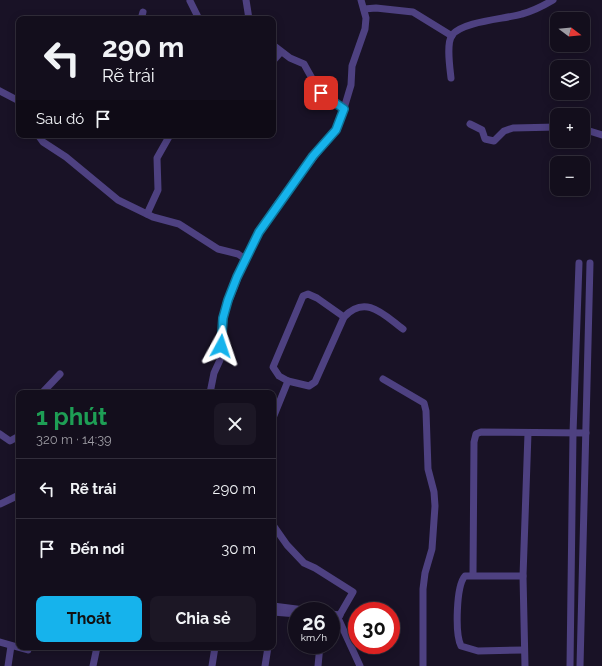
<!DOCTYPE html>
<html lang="vi">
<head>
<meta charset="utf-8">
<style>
  :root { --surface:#130e1c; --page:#1c1725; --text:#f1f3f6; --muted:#9d9ca3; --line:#322e3b; --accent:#16b3ec }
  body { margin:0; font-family:Raleway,sans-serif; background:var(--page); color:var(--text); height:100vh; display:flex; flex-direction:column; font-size:15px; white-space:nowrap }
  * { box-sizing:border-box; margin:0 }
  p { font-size:13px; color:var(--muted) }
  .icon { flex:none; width:22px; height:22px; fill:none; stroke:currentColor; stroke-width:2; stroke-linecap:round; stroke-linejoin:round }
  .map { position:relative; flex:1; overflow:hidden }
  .sheet { position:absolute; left:16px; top:390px; width:260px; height:260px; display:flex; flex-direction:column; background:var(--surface); border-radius:8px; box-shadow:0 2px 10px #0003,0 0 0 1px var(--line) }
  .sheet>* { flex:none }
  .top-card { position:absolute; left:16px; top:16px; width:260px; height:122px; border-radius:8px; box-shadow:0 2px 10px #0003,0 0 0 1px var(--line); background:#130e1c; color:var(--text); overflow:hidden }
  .needle { width:26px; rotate:106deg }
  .buttons { position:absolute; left:550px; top:12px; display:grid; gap:8px }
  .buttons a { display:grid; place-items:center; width:40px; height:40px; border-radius:8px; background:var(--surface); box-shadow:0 2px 10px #0003,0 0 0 1px var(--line); font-size:20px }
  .speed { position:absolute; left:288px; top:602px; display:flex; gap:8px; font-size:20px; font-weight:700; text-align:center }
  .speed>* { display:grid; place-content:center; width:52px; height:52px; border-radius:50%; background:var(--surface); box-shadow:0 2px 10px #0003,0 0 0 1px var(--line); line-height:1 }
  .speed small { font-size:10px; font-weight:400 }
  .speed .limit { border:6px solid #d22; background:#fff; color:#111 }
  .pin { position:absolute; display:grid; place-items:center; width:34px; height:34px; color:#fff; margin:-17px; border-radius:8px; box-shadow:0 2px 6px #0006 }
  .me { position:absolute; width:44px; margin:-22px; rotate:5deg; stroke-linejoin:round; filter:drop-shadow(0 0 3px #0008) }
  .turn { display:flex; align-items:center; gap:14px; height:84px; padding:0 20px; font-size:18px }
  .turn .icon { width:52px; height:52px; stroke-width:2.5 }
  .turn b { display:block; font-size:28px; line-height:34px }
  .then { display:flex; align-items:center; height:38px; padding:0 20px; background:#0003; gap:8px; font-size:15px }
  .round { display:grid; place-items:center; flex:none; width:42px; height:42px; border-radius:8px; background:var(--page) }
  .overview { display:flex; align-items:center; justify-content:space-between; height:68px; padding:0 20px }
  h1 { font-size:24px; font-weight:700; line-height:30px; color:#1e9e55 }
  .button { display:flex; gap:8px; margin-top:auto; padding:8px 20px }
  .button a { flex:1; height:46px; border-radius:8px; background:var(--accent); color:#111; font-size:16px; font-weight:700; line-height:46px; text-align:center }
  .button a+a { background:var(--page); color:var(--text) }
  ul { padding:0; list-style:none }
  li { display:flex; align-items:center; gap:12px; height:60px; padding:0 20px; border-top:1px solid var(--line) }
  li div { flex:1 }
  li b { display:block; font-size:15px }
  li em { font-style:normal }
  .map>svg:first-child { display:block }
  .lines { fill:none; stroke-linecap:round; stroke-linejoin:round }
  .street { stroke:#4e4181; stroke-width:7 }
  .route-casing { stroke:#0e7499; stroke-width:10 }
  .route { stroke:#16b3ec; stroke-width:7 }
</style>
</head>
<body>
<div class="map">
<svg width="602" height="666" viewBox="0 0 602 666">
  <rect width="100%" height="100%" fill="#191226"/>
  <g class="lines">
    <g class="street">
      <path d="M 246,0 L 249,19"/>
      <path d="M 190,1 L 199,19"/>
      <path d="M 364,9 L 376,8 L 413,12 L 452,36"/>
      <path d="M 141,19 L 143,12"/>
      <path d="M 273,45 L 290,58 L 304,64 L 319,91 L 344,109"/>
      <path d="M 273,61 L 281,52"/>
      <path d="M 451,78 C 450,68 446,44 452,35 C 463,21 506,19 522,14 C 533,11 543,6 553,0"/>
      <path d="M 0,91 L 19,101"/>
      <path d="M 470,124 L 482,130 L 485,139 L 494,141 L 504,131 L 513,128 L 557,127"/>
      <path d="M 583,129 L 602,135"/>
      <path d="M 38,135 L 43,142 L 66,157 L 118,200 L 153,217 L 179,224 L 218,249 L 238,254 L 245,259"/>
      <path d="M 147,214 L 158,190 L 157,158 L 170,135"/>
      <path d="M 383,379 L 424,403 L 426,411 L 428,469 L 434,492 L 435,506 L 432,549 L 425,573 L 423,589 L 423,666"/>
      <path d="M 288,381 L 279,376 L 273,367 L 303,296 L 308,294 L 317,298 L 344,317"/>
      <path d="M 42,393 L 60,374"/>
      <path d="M 210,393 L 214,373 L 220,360 L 224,314 L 245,259 L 259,232 L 278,203 L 339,125 L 351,85 L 352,66 L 365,29 L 366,18 L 361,0"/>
      <path d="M 273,418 L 288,381 L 309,386 L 315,382 L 344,317 C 366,294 384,315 403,329"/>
      <path d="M 0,434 L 10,441 L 19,436"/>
      <path d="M 0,504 L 19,495"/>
      <path d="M 273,525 L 287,545 L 304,563 L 315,568 L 353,592 L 338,618"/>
      <path d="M 473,575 L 474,442 L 476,434 L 481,432 L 586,433"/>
      <path d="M 523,576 L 465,576 C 456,586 455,634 461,646 L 478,651 L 524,650"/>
      <path d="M 273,606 L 312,611"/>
      <path d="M 273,612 L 297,614"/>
      <path d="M 331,614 L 340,615"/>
      <path d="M 338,618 L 360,666"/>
      <path d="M 0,642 L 28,650"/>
      <path d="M 8,666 L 11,646"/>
      <path d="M 93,666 L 97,647"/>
      <path d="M 212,666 L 215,647"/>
      <path d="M 265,666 L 268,647"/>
      <path d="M 318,666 L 320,645"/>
      <path d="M 525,666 L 523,576 L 528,433"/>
      <path d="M 570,666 L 573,433 L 579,263"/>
      <path d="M 580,666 L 590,263"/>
    </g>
  </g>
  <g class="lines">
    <g class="route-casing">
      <path id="route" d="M 221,346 L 223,318 L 228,300 L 237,277 L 259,232 L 313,156 L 336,130 L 344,109 L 321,93"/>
    </g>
    <use href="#route" class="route"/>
  </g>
</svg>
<div class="buttons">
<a><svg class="needle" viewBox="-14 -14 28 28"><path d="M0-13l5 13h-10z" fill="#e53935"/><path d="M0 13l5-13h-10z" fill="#9d9ca3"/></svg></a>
<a><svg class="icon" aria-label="layers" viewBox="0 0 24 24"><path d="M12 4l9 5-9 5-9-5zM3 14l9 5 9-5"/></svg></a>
<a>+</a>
<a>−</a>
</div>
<div class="speed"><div>26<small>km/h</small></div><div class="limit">30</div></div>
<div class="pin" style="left:321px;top:93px;background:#d93025"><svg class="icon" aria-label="arrive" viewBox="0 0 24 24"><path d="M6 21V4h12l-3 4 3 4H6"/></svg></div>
<svg class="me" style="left:221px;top:346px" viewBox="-20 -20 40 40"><path d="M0-17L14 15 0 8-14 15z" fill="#16b3ec" stroke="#fff" stroke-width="4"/></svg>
<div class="top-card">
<div class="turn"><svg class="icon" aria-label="left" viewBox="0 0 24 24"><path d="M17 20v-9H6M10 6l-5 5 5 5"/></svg><div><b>290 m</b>Rẽ trái</div></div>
<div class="then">Sau đó<svg class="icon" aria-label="arrive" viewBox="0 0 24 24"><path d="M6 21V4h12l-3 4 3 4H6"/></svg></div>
</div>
<section class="sheet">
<div class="overview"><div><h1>1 phút</h1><p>320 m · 14:39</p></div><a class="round"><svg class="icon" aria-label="close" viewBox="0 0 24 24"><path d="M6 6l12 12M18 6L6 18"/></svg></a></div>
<ul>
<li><svg class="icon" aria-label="left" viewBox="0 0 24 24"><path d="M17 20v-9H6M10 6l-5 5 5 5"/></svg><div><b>Rẽ trái</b></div><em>290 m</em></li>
<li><svg class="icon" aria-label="arrive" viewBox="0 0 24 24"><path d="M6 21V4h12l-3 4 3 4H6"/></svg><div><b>Đến nơi</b></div><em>30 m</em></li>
</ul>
<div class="button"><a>Thoát</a><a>Chia sẻ</a></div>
</section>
</div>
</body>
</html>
